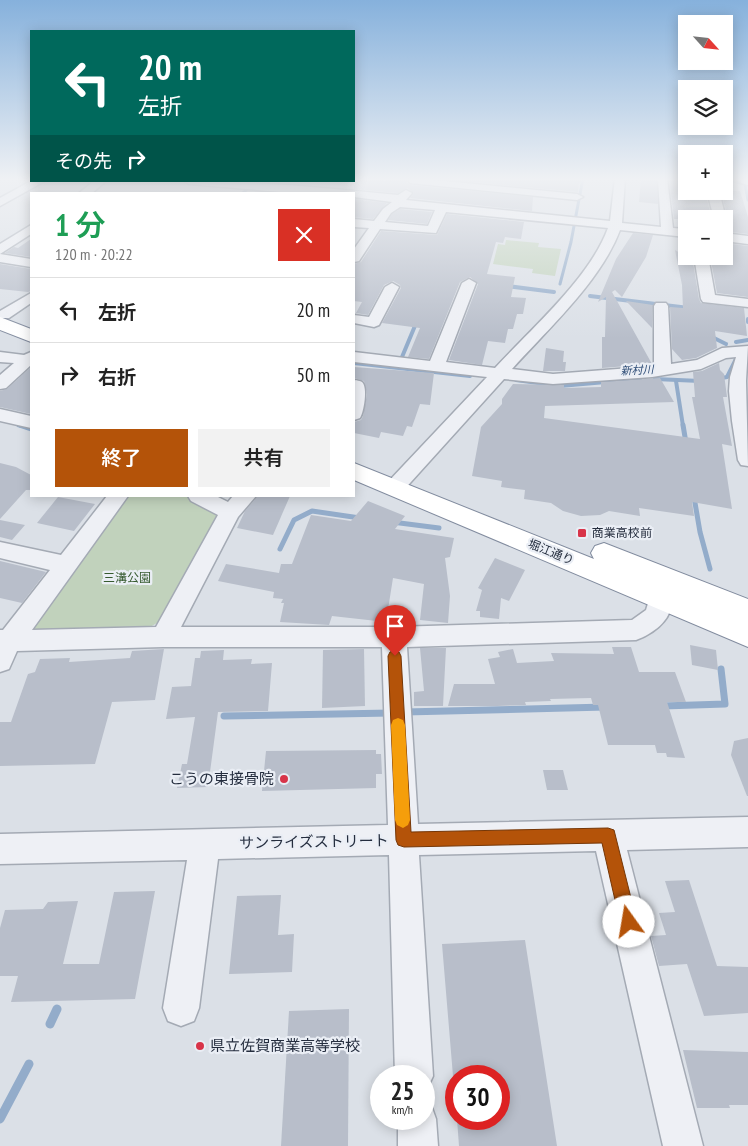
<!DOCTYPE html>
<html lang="ja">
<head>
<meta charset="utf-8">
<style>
  :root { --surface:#fff; --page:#f2f2f2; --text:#222; --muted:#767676; --line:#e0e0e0; --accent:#b45309 }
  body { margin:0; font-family:"PT Sans Narrow","Noto Sans JP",sans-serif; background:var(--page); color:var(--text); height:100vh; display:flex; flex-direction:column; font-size:19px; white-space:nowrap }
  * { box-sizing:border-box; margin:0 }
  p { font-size:16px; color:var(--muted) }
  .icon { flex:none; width:28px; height:28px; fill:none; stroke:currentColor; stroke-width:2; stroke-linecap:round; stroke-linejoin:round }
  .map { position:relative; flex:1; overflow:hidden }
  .details { position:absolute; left:30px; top:192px; width:325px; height:305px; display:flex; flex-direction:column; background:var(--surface); border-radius:0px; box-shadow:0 2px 12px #0003 }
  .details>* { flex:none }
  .top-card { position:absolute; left:30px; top:30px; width:325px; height:152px; border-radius:0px; box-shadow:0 2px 12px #0003; background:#00695c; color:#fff; overflow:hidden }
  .needle { width:32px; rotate:117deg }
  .tools { position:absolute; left:678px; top:15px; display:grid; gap:10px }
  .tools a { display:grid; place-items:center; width:55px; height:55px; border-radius:0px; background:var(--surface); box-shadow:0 2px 12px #0003; font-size:25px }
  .speed { position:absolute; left:370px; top:1065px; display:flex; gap:10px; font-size:25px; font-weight:700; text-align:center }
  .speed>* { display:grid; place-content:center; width:65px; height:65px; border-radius:50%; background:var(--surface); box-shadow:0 2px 12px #0003; line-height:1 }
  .speed small { font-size:12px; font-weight:400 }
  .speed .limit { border:8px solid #d22; background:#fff; color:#111 }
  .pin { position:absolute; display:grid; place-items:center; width:42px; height:42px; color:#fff; margin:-51px -21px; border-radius:50% 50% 50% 0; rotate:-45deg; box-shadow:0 0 5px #0007 }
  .pin .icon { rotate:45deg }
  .me { position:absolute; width:55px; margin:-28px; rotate:347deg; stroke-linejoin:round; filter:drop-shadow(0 0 4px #0008) }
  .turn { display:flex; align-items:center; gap:18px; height:105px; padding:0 25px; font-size:22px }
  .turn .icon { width:65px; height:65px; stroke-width:2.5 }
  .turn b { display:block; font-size:35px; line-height:42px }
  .then { display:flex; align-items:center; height:48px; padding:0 25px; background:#0003; gap:10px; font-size:19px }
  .round { display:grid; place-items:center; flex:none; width:52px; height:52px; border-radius:0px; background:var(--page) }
  .head { display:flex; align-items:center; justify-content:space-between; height:85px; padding:0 25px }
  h1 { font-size:30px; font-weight:600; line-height:38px; color:#1e9e55 }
  .action { display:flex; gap:10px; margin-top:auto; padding:10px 25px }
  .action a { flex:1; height:58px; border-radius:0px; background:var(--accent); color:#fff; font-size:20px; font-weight:600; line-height:58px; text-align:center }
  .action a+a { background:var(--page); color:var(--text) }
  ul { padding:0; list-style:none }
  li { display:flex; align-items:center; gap:15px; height:65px; padding:0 25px; border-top:1px solid var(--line) }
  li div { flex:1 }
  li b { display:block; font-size:19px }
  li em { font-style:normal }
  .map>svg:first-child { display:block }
  .green { fill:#c1d2bc }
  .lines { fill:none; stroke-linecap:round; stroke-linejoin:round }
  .stream-far4 { stroke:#93acca; stroke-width:3 }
  .stream-far3 { stroke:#93acca; stroke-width:4 }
  .stream-far2 { stroke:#93acca; stroke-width:5 }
  .stream-far1 { stroke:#93acca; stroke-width:7 }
  .stream { stroke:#93acca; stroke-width:9 }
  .building { fill:#b8beca }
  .minor-casing { stroke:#a4aab4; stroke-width:3 }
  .highway-casing { stroke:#828c9f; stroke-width:2 }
  .minor { fill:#eef0f5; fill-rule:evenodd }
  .highway { fill:#fff; fill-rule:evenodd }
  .route { fill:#b45309; stroke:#753606 }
  .slow { fill:#f59e0b }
  .poi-dot { fill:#d83449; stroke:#eaeef5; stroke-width:2 }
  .labels { text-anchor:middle; stroke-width:4.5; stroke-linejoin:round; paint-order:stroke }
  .far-water-label { font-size:11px; font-style:italic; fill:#2c4b75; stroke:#eaeef5 }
  .poi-label { font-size:12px; fill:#242d3e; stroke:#eaeef5; text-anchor:start }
  .street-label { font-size:12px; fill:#242d3e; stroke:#eaeef5 }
  .park-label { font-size:12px; fill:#375b30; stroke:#eaeef5 }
  .near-poi-label { font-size:15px; fill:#242d3e; stroke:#eaeef5; text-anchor:end }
  .near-street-label { font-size:15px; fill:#242d3e; stroke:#eaeef5 }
</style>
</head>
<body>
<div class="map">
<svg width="748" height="1146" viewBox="0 0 748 1146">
  <rect width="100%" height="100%" fill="#dbe0e7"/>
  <g class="green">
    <path d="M 506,240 L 539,243 L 538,247 L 561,249 L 555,276 L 532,273 L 533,269 L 493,264 L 498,244 L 505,245 Z"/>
    <path d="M 123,496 L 186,496 L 217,510 L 219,519 L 162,620 L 145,630 L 32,631 L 30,622 Z"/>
  </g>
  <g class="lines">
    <g class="stream-far4">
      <path d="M 733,181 L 745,184 L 748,200"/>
      <path d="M 242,194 L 247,189"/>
      <path d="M 560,284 L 571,242 L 583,178"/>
    </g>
    <g class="stream-far3">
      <path d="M 507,286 L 554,292"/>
      <path d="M 590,296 L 689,308"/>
      <path d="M 748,319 L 748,322"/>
      <path d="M 710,336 L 726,344"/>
      <path d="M 736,342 L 748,340"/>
      <path d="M 402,357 L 417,321"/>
      <path d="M 354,363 L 470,376"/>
      <path d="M 655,379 L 700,381"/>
      <path d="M 717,379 L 727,377 L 736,359 L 748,357"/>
      <path d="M 516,380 L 560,386 L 640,379"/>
      <path d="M 676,381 L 683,426"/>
      <path d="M 19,425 L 21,426"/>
    </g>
    <g class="stream-far2">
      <path d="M 19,425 L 31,429"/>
      <path d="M 683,425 L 686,443"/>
      <path d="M 694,497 L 700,532 L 710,569"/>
      <path d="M 392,522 L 439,528"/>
      <path d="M 280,549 L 294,520 L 312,511 L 360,518"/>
    </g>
    <g class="stream-far1">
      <path d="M 663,706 L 725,704 L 721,669"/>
      <path d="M 405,712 L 606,707"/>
      <path d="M 224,716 L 391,713"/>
    </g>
    <g class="stream">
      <path d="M 50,1024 L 57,1009"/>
      <path d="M 0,1119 L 29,1064"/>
    </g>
  </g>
  <g class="building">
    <path d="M 360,178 L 386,181 L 391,178 L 409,178 L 407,182 L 410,185 L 533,197 L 532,211 L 410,198 L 414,193 L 407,188 L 398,193 L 354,189 L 354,186 Z"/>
    <path d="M 429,178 L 571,178 L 579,182 L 578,192 Z"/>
    <path d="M 641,178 L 657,178 L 658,204 L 639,202 Z"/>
    <path d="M 669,179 L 682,180 L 684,191 L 705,191 L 711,216 L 689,214 L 690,219 L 674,219 Z"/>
    <path d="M 721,191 L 740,191 L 748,217 L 748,234 L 724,231 L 724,224 L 728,219 Z"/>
    <path d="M 354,199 L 387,203 L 373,219 L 354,217 Z"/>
    <path d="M 400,209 L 432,212 L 427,224 L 388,220 L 392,214 Z"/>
    <path d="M 447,214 L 524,222 L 521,239 L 505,237 L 503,243 L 496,242 L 487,274 L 515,277 L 511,297 L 526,298 L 523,314 L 517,314 L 513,329 L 508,329 L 505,343 L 488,341 L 482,365 L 449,360 L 478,284 L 470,277 L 460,282 L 429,359 L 408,357 L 420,328 L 382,323 L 401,288 L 400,285 L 393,281 L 384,285 L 368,315 L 356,313 L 362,302 L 354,301 L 354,264 L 361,262 L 381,231 L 437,235 Z"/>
    <path d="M 633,233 L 653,235 L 646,257 L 622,297 L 615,290 L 612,292 L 652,364 L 602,368 L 602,337 L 605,337 L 606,297 L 598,302 L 616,259 Z"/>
    <path d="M 31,239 L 31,257 L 5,253 L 14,247 L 18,248 Z"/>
    <path d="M 724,243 L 748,246 L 748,297 L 717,293 L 710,256 L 724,256 Z"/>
    <path d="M 675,250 L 685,256 L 692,256 L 699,299 L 701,303 L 744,308 L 747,336 L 715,331 L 717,348 L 696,358 L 682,360 L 672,349 L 670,307 L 683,308 L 682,285 Z"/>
    <path d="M 0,264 L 31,269 L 31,291 L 28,292 L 0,289 Z"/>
    <path d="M 626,301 L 653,305 L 652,328 Z"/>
    <path d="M 546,348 L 564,351 L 563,362 L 566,362 L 565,371 L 543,371 Z"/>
    <path d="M 719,363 L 720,370 L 724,374 L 727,397 L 723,397 L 732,446 L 722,444 L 732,509 L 692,502 L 694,516 L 639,508 L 640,516 L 609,511 L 600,515 L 581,516 L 563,511 L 551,503 L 524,499 L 525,490 L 501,487 L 502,481 L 472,476 L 481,427 L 502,404 L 502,399 L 513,384 L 564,385 L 564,388 L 601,387 L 601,382 L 660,378 L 674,402 L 545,406 L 544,418 L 700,439 L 692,397 L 695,397 L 693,372 L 702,371 Z"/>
    <path d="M 31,367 L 31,414 L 0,407 L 0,391 L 7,389 Z"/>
    <path d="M 354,367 L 434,373 L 430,405 L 420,404 L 412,427 L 407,426 L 403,436 L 381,432 L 379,438 L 354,433 L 354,422 L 361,420 L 363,416 L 367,394 L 364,381 L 354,378 Z"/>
    <path d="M 0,463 L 16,467 L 31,475 L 31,490 L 26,490 L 0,519 Z"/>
    <path d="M 258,496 L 290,496 L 273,535 L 237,528 L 245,511 Z"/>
    <path d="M 58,497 L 95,504 L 74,531 L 37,523 Z"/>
    <path d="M 368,501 L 405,516 L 395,529 L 454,538 L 450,557 L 445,558 L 450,596 L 448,623 L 420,620 L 424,584 L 393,578 L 386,622 L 332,616 L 329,625 L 280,622 L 284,603 L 281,603 L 283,599 L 273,598 L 274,592 L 218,581 L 226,564 L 279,573 L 281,564 L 292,564 L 311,515 L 351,521 Z"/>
    <path d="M 0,520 L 25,525 L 12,540 L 0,537 Z"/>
    <path d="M 495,558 L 525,570 L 509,601 L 501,598 L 499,619 L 480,617 L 480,611 L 476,611 L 482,590 L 478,588 Z"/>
    <path d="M 0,561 L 46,572 L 22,603 L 0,598 Z"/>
    <path d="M 690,645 L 716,650 L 718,670 L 692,665 Z"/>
    <path d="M 612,647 L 631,647 L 639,672 L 675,672 L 686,702 L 667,702 L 685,758 L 667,757 L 666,753 L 657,753 L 655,745 L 608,745 L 598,705 L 593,705 L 591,698 L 550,699 L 551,701 L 525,702 L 526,705 L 497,706 L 448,706 L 454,684 L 495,684 L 488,659 L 500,657 L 498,652 L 513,649 L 517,663 L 554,661 L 551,653 L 614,654 Z"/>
    <path d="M 420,648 L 446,648 L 443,706 L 414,706 L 414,692 L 424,691 Z"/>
    <path d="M 164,649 L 155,700 L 112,702 L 95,764 L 0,766 L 0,722 L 11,722 L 28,674 L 35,672 L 40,659 L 70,658 L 69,662 L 130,658 L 132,651 Z"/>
    <path d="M 364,649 L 365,706 L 322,708 L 323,650 Z"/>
    <path d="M 224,650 L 223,660 L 252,659 L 251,664 L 272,663 L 268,711 L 218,712 L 208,787 L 177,788 L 182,764 L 187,764 L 195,717 L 166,719 L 172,687 L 191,686 L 195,658 L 200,658 L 201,651 Z"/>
    <path d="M 748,738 L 748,796 L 747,796 L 731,755 L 734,741 Z"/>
    <path d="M 376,750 L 376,754 L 381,754 L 382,774 L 376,774 L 376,788 L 262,791 L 266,751 Z"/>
    <path d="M 543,770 L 563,770 L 568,790 L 547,790 Z"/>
    <path d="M 689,880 L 717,966 L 748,967 L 748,1013 L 704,1016 L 687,964 L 659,966 L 651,936 L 666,935 L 659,913 L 675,912 L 665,881 Z"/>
    <path d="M 155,891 L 135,999 L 11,1002 L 18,976 L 0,976 L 0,928 L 5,910 L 43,909 L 48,902 L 78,901 L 63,964 L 99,964 L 114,892 Z"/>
    <path d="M 281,895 L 278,935 L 294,934 L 292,972 L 229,974 L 237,896 Z"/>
    <path d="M 525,940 L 557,1146 L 459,1146 L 457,1119 L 499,1119 L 499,1076 L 453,1076 L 442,944 Z"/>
    <path d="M 349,1009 L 348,1146 L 281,1146 L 289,1011 Z"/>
    <path d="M 683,1050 L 748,1052 L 748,1105 L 729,1105 L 730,1108 L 697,1108 Z"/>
  </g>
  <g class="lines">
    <g class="minor-casing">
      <g id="minor">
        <path d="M 414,178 L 577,194 L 583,197 L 577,200 L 410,183 L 409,181 L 410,179 Z"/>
        <path d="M 573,178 L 585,178 L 580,181 Z"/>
        <path d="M 615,178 L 625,178 L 622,223 L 661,227 L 658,179 L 667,178 L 673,228 L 686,229 L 686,237 L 620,230 C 601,281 548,329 512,369 L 553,374 L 656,366 L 654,364 L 654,306 L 656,303 L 666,303 L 668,306 L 671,364 L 697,360 L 722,348 L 748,346 L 746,381 L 748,466 L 741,465 L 738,460 L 732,421 L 729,391 L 730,377 L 736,357 L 726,358 L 701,369 L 652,377 L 553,384 L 504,379 L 401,493 L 394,495 L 387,493 L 384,488 L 387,483 L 487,377 L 354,362 L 354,352 L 430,361 L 462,283 L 469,279 L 476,283 L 446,362 L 495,368 C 531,329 590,278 608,228 L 446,212 L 436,233 L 380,229 L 359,261 L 354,262 L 354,249 L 369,228 L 354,227 L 354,219 L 374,221 L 383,209 L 392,202 L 354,197 L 354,194 L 281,192 L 189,184 L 184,181 C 256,181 326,188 398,195 L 406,190 L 412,193 L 406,200 L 610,221 ZM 400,207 L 435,210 L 428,226 L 385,222 L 391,213 Z"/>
        <path d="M 741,178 L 748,178 L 748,185 L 741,183 Z"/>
        <path d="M 31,181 L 45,181 L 0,206 L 0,198 Z"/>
        <path d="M 94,181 L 106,181 L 91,194 L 78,194 Z"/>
        <path d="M 707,191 L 719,191 L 726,219 L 724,222 L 724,219 L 714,219 Z"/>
        <path d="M 31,225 L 31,234 L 0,254 L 0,244 Z"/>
        <path d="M 724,233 L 748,236 L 748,244 L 724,241 Z"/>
        <path d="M 0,254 L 31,259 L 31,267 L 0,262 Z"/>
        <path d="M 694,256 L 708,256 L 715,295 L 748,299 L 748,307 L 703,302 L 701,299 Z"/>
        <path d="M 392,283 L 399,287 L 379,325 L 374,327 L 354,323 L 354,315 L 369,317 L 385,287 Z"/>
        <path d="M 31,293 L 31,303 L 9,318 L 0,318 L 0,311 Z"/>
        <path d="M 0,352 L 24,355 L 31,352 L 31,365 L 6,388 L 0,389 L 0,375 L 14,363 L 0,362 Z"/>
        <path d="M 354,380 C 355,380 361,381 362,382 C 368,387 364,412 360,418 L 354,420 Z"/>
        <path d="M 0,409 L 31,416 L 31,428 L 0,421 Z"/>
        <path d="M 107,496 L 128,496 L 32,630 L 156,627 L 218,515 L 191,501 L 188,496 L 216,496 L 228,502 L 233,496 L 256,496 L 238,517 L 181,627 L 394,627 L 632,620 L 646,610 L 652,590 L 660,588 L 668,590 C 680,614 656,633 636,640 L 407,647 L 418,824 L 748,817 L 748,847 L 627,850 L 703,1146 L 663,1146 L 596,851 L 419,855 L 433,1076 L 427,1089 L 424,1091 L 424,1076 L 395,1076 L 389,855 L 218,859 L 199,1008 L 194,1021 L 181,1026 L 168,1021 L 163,1008 L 187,860 L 0,864 L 0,834 L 388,825 L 382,647 L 163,647 L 17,651 L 9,669 L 0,672 L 0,630 L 3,630 L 50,570 L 0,558 L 0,542 L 61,555 Z"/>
        <path d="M 424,1102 L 431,1105 L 436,1119 L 438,1146 L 398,1146 L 398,1119 L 424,1119 Z"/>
      </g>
    </g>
    <g class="highway-casing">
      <g id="highway">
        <path d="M 0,317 L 31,329 L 31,342 L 0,330 Z"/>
        <path d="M 354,463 L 594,559 L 591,553 L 595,546 L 604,543 L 748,599 L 748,647 L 354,480 Z"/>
      </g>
    </g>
    <use href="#minor" class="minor"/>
    <use href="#highway" class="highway"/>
  </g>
  <linearGradient id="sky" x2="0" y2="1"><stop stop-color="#86b1dc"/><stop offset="0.53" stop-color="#eff1f4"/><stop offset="1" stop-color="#eff1f4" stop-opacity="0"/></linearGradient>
  <rect width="748" height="338" fill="url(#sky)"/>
  <path class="route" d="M 395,650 L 399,652 L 401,656 L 411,832 L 608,828 L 614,830 L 637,922 L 635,928 L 629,930 L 623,928 L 620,922 L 602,843 L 404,847 L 398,845 L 396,840 L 388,656 L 390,652 Z"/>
  <path class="slow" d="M 398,718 L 403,720 L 405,725 L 410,820 L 408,825 L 403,828 L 397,825 L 395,820 L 391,725 L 393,720 Z"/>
  <g class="poi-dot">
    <rect x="577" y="528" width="10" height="10" rx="2.5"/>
    <circle cx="284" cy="779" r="5"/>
    <circle cx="200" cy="1046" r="5"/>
  </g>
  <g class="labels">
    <g class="far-water-label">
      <text transform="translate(637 370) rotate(-3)" y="4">新村川</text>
    </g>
    <g class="poi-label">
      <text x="592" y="537">商業高校前</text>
    </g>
    <g class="street-label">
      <text transform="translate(551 552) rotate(22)" y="4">堀江通り</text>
    </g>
    <g class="park-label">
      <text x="127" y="582">三溝公園</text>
    </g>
    <g class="near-poi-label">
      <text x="274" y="784">こうの東接骨院</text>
      <text x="210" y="1051" text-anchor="start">県立佐賀商業高等学校</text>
    </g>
    <g class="near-street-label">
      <text transform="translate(314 842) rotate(-1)" y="5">サンライズストリート</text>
    </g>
  </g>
</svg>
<div class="tools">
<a><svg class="needle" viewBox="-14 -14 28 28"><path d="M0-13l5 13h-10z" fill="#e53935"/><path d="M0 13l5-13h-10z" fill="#767676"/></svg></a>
<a><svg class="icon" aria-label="layers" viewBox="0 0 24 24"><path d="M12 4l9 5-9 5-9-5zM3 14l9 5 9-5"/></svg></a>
<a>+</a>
<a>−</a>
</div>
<div class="speed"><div>25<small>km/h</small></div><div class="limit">30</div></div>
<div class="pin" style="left:395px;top:656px;background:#d93025"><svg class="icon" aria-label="arrive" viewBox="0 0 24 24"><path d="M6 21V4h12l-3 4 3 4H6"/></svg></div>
<svg class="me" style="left:629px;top:922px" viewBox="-20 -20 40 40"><circle r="19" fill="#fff"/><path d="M0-13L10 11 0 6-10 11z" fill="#b45309"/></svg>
<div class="top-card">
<div class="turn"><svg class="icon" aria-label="left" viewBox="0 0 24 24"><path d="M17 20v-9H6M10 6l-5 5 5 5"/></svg><div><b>20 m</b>左折</div></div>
<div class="then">その先<svg class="icon" aria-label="right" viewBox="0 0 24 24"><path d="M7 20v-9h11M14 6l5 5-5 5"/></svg></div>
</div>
<section class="details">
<div class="head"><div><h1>1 分</h1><p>120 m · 20:22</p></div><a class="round" style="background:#d93025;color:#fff"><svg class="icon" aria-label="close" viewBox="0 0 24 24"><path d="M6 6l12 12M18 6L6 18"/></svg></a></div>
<ul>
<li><svg class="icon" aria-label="left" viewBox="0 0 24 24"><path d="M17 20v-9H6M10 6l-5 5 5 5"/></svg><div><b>左折</b></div><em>20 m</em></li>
<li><svg class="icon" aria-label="right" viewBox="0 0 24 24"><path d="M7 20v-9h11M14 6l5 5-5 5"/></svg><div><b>右折</b></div><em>50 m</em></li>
</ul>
<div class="action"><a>終了</a><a>共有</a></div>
</section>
</div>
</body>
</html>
